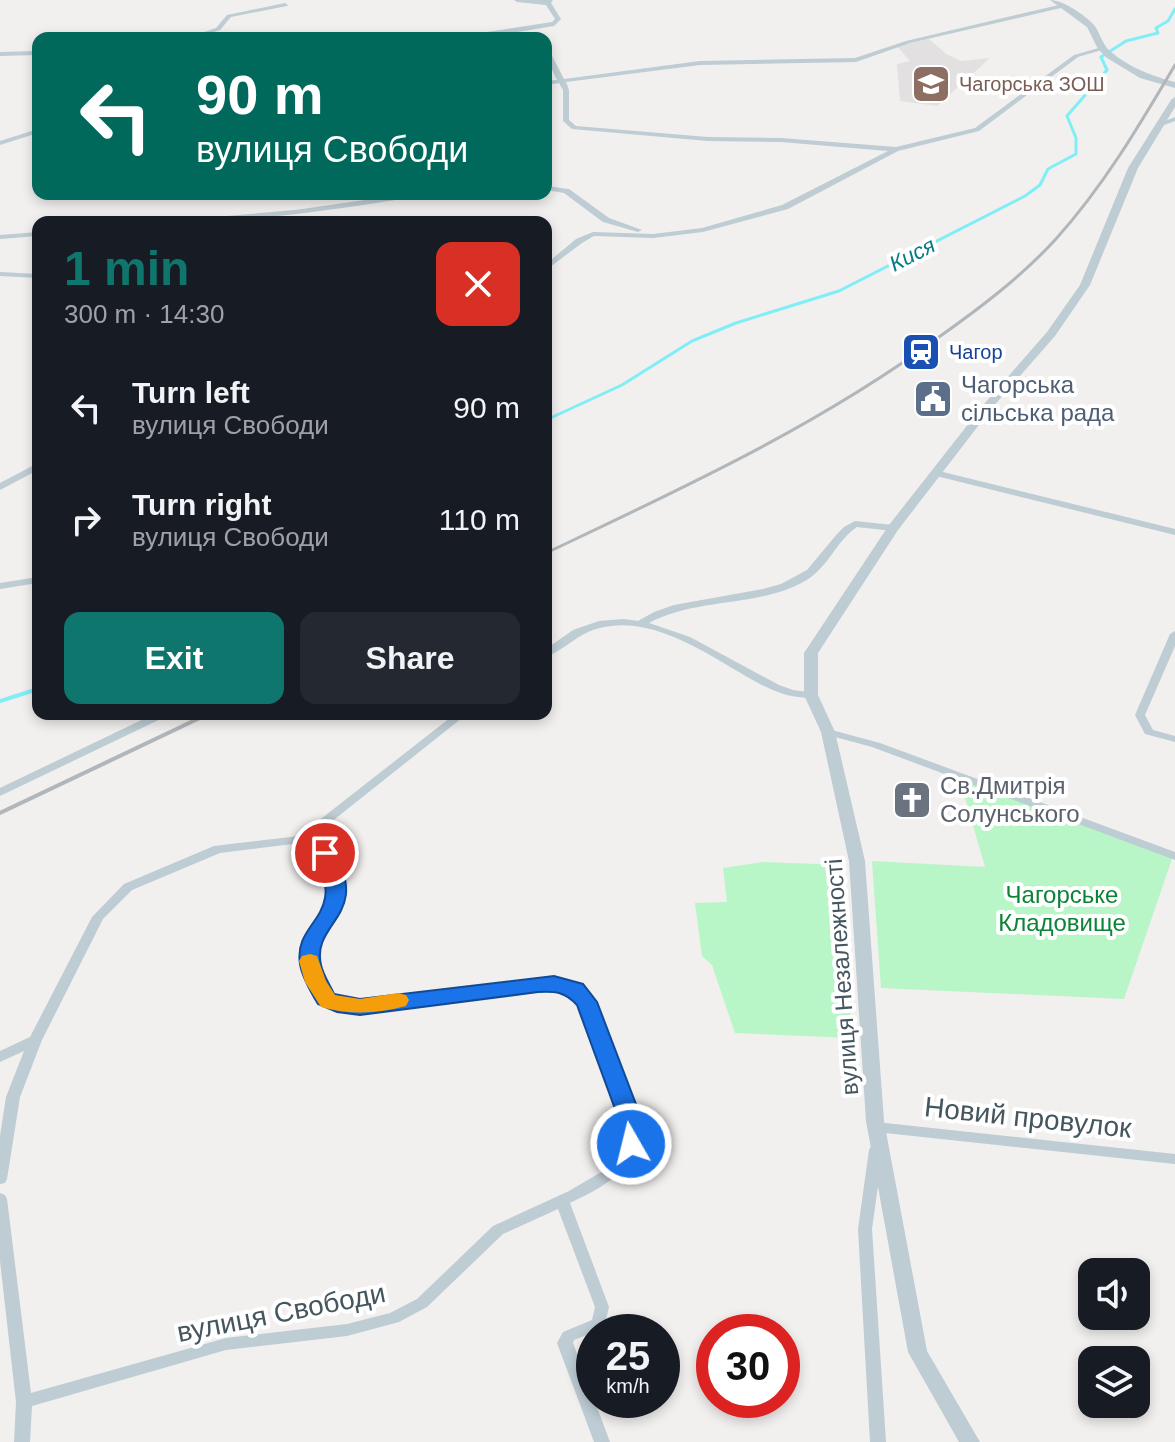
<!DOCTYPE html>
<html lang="en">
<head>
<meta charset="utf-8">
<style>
  :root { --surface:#171b24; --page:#242831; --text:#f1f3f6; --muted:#9ea1a6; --accent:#0f766e }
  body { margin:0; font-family:Arial,sans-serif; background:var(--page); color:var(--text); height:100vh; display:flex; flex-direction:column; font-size:30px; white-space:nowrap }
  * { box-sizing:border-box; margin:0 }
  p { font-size:26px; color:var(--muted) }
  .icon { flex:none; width:44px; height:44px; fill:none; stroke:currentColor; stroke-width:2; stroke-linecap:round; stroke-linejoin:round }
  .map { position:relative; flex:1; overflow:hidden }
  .details { position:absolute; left:32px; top:216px; width:520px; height:504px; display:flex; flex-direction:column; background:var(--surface); border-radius:16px; box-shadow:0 4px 12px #0003 }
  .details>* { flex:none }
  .top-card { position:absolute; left:32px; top:32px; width:520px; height:168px; border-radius:16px; box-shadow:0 4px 12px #0003; background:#00695c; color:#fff; overflow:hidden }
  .controls { position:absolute; left:1078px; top:1258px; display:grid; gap:16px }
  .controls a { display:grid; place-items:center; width:72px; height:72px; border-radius:16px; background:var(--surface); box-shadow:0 4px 12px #0003; font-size:40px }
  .speed { position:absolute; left:576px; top:1314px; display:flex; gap:16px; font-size:40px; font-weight:700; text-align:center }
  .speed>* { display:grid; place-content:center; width:104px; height:104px; border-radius:50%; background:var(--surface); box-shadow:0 4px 12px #0003; line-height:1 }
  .speed small { font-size:20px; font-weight:400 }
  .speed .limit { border:12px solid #d22; background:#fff; color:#111 }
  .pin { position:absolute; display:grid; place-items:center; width:68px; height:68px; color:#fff; margin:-34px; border:4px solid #fff; border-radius:50%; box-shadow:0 2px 8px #0007 }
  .me { position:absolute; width:88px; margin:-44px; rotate:352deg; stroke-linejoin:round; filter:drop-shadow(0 0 6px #0008) }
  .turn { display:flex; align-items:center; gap:28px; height:168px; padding:0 32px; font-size:36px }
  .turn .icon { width:104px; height:104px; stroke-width:2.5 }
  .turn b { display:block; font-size:56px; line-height:68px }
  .round { display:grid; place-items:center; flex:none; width:84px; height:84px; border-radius:16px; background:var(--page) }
  .summary { display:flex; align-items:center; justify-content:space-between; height:136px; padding:0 32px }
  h1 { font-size:48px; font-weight:700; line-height:60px; color:var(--accent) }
  .action { display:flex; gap:16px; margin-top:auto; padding:16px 32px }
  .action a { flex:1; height:92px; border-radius:16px; background:var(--accent); color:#fff; font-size:32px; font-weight:700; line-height:92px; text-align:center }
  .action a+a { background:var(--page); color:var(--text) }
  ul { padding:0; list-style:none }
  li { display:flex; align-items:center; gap:24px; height:112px; padding:0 32px }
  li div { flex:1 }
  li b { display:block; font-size:30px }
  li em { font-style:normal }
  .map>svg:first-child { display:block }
  .education { fill:#e3e0e1 }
  .green { fill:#b8f5c7 }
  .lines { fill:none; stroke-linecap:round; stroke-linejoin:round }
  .stream-far1 { stroke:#80eef7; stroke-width:3 }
  .stream { stroke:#80eef7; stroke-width:4 }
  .minor { fill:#beccd3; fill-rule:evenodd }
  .tertiary { fill:#beccd3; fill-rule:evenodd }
  .rail-far1 { stroke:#b0b6ba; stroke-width:3 }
  .rail { stroke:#b0b6ba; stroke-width:4 }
  .route { fill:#1a73e8; stroke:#114b97; stroke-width:2 }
  .slow { fill:#f59e0b }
  .labels { text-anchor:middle; stroke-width:8; stroke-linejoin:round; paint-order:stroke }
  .far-education-label { font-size:20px; fill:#785e54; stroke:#fff; text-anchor:start }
  .far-transit-label { font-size:20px; fill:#164399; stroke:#fff; text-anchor:start }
  .far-water-label { font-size:22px; font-style:italic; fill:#057c85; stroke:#fff }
  .service-label { font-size:24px; fill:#4e5e75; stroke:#fff; text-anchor:start }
  .worship-label { font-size:24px; fill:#5b616d; stroke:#fff; text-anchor:start }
  .park-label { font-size:24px; fill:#0c8437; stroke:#fff }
  .street-label { font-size:24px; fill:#45565f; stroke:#fff }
  .near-street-label { font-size:28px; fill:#45565f; stroke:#fff }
</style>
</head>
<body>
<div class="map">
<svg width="1175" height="1442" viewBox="0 0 1175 1442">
  <rect width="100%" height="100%" fill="#f2efef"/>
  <path class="education" d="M 929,39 L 946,54 L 961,61 L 990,58 L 937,106 L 900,101 L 897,64 L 910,61 L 897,46 Z"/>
  <g class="green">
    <path d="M 959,777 L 1174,853 L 1124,999 L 881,988 L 872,861 L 985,867 Z"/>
    <path d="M 763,862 L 844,865 L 851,1038 L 735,1033 L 712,965 L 702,956 L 695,903 L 727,902 L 723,868 Z"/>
  </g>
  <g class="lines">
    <path class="stream-far1" d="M 546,420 L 622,385 L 692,341 L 736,323 L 839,291 L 1025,196 L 1040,185 L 1048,169 L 1076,154 L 1076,138 L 1067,116 L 1107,70 L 1101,57 L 1126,41 L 1158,33 L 1156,28 L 1168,21 L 1175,9"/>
    <path class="stream" d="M 0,701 L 38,689"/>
    <g class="minor">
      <path d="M 514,0 L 553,0 L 551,3 L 561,19 L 554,26 L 486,37 L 416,38 L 419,36 L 481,33 L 552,22 L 555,19 L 546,5 L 517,2 Z"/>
      <path d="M 285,3 L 288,5 L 287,6 L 231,17 L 220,30 L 196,38 L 187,38 L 216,28 L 227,15 Z"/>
      <path d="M 1063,4 L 1065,5 L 1065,7 L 910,43 L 856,62 L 700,65 L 566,82 L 569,90 L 569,120 L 576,126 L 708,137 L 781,138 L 896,147 L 975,128 L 1074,55 L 1102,47 L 1105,49 L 1078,57 L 979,131 L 898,151 L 788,209 L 703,232 L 653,238 L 594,236 L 582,243 L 546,270 L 546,264 L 576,239 L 593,232 L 653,234 L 702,228 L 782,205 L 888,151 L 781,142 L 708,141 L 572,129 L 563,121 L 563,90 L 559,83 L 546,85 L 546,81 L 557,80 L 546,57 L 546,48 L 549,50 L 564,79 L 700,61 L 855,58 L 906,41 Z"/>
      <path d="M 38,51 L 38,55 L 0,56 L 0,52 Z"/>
      <path d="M 1175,117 L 1175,121 L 1159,127 L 1155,125 Z"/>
      <path d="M 38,129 L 38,133 L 0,145 L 0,141 Z"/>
      <path d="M 546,186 L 569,189 L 609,218 L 642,230 L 638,232 L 603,222 L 564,193 L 546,190 Z"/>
      <path d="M 407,194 L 427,194 L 423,196 C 341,208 259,222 176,222 L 180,220 L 295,210 Z"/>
      <path d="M 38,232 L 38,236 L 0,239 L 0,235 Z"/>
      <path d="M 0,272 L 38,274 L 38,278 L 0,276 Z"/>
      <path d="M 38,463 L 38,470 L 0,490 L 0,483 Z"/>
      <path d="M 935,470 L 1175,529 L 1175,535 L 932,475 L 930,473 Z"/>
      <path d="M 855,521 L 893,525 L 898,528 L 893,531 L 857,527 C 836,541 828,568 805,581 C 757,608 698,597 649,623 L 690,637 L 779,685 L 793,690 L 815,693 L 816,695 L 815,697 C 788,701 762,686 739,672 C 700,649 648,615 600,628 C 578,633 566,649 546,657 L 546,649 L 573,630 L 599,621 L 623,619 L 638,621 L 654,612 L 674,605 L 763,589 L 781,584 L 807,570 L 837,534 L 844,527 Z"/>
      <path d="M 38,577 L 38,583 L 0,589 L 0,583 Z"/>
      <path d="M 1175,631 L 1175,646 L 1145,715 L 1153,730 L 1175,736 L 1175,742 L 1145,734 L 1135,715 L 1170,634 Z"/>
      <path d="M 154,714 L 168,714 L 167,716 L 0,796 L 0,788 Z"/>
      <path d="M 455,714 L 467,714 L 311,838 C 325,845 334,855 338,870 C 352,912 315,929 316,965 C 317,978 325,988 332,998 L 360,1002 L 554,979 L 580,986 L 592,999 L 639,1131 C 632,1173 605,1186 570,1203 L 609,1307 L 604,1328 L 574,1340 L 573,1343 L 610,1442 L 594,1442 L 557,1343 L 563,1332 L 592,1320 L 595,1307 L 558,1209 L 503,1234 L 427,1307 L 399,1322 L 347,1336 L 226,1350 L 32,1406 L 30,1442 L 14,1442 L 16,1402 L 0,1261 L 0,1193 L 5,1195 L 7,1199 L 31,1393 L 226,1338 L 347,1324 L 390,1313 L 417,1299 L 493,1226 L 569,1191 L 603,1171 L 619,1154 L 623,1145 L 625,1131 L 581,1004 L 570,992 L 554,987 L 360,1012 L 323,1005 C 315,993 305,982 304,966 C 301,930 340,913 326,870 C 322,856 315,848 301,843 L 220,853 L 132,890 L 103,919 L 42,1040 L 20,1097 L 7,1179 L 5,1183 L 0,1184 L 0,1136 L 6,1097 L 24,1051 L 0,1062 L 0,1051 L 30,1037 L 92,917 L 124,884 L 214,846 L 299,836 Z"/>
      <path d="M 828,729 L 880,743 L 1175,852 L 1175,860 L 872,747 L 824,734 L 822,732 Z"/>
      <path d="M 876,1122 L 1175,1154 L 1175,1164 L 876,1132 L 871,1131 L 869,1127 L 871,1123 Z"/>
      <path d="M 876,1145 L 881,1146 L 883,1150 L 872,1229 L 886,1442 L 870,1442 L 858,1229 L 869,1150 L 871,1146 Z"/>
    </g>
    <g class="tertiary">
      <path d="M 1050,0 C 1063,0 1085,15 1094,25 C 1101,34 1102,45 1111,52 C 1130,68 1152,76 1175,82 L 1175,88 L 1140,78 L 1107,58 L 1098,49 L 1087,27 Z"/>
      <path d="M 1175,97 L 1175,107 L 1138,168 L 1090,285 L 1055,336 L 992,408 L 898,530 L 818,653 L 818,695 L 835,732 L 865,861 L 884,1121 L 927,1351 L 980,1442 L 959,1442 L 908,1352 L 866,1121 L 849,861 L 821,732 L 804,695 L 804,653 L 889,525 L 984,404 L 1047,332 L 1080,285 L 1128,168 L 1171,100 Z"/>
    </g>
    <path class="rail-far1" d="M 546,553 C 681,489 818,426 939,337 C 980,308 1021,277 1055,240 C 1103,187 1139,126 1175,65"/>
    <path class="rail" d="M 0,813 L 208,714"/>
  </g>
  <path class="route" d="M 325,847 L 332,849 C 373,916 311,921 321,965 C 323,975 330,985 334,994 L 360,999 L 554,976 L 583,984 L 597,1002 L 642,1120 L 643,1144 L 639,1151 L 631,1153 L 623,1151 L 620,1144 L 619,1120 L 577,1005 C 565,992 556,991 538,992 L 360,1015 L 337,1012 L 318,1004 C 312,994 302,977 300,964 C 293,919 348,920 315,853 Z"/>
  <path class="slow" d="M 310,954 L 317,956 L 326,981 L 335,995 L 360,999 L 398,993 L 406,995 L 409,1000 L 406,1006 C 377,1014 350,1015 321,1007 L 305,982 L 299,961 L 302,956 Z"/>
  <defs>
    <g id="school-square" transform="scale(2)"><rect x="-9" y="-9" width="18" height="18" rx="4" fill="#8d6e63" stroke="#fff"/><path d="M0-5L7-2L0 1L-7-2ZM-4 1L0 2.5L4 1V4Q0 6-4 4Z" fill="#fff"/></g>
    <g id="station-square" transform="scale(2)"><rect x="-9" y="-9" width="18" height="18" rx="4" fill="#1a4fb4" stroke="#fff"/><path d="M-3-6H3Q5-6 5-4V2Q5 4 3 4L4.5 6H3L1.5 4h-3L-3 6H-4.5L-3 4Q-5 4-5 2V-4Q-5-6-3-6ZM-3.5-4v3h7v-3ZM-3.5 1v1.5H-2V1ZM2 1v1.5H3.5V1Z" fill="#fff"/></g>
    <g id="civic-square" transform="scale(2)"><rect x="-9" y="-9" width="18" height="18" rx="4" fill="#5c6f8a" stroke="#fff"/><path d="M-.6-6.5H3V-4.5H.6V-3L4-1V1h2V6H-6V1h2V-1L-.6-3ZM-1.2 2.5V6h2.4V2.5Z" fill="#fff"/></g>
    <g id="church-square" transform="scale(2)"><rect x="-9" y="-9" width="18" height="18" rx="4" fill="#6b7280" stroke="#fff"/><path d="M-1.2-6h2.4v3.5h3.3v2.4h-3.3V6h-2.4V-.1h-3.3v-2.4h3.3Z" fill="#fff"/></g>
  </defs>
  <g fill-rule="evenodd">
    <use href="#school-square" x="931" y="84"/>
    <use href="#station-square" x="921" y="352"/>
    <use href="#civic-square" x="933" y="399"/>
    <use href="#church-square" x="912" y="800"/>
  </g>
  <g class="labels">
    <g class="far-education-label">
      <text x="959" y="91">Чагорська ЗОШ</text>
    </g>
    <g class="far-transit-label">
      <text x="949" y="359">Чагор</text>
    </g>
    <g class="far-water-label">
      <text transform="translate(912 254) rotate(-27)" y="8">Кися</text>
    </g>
    <g class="service-label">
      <text x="961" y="393">Чагорська<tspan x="961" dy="28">сільська рада</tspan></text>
    </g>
    <g class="worship-label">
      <text x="940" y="794">Св.Дмитрія<tspan x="940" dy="28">Солунського</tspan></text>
    </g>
    <g class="park-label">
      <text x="1062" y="903">Чагорське<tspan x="1062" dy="28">Кладовище</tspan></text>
    </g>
    <g class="street-label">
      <text transform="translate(842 977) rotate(-94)" y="8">вулиця Незалежності</text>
    </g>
    <g class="near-street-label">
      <text transform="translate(1028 1117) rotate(6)" y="10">Новий провулок</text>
      <text transform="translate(281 1312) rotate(-11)" y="10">вулиця Свободи</text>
    </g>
  </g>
</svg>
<div class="controls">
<a><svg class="icon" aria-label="sound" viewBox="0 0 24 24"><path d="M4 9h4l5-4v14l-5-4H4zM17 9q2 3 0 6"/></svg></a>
<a><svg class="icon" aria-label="layers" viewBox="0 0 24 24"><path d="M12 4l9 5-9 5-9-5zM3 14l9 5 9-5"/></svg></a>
</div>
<div class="speed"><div>25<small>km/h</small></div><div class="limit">30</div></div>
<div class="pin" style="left:325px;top:853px;background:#d93025"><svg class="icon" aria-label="arrive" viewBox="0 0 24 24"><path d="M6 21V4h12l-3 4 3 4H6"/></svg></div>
<svg class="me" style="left:631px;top:1144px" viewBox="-20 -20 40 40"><circle r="17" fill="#1a73e8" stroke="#fff" stroke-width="3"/><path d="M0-11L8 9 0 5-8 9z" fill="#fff"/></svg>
<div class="top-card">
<div class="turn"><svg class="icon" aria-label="left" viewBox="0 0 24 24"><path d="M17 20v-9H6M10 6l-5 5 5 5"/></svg><div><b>90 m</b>вулиця Свободи</div></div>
</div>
<section class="details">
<div class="summary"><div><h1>1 min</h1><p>300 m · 14:30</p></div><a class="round" style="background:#d93025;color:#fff"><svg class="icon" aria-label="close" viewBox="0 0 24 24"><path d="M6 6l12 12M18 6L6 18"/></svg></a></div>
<ul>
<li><svg class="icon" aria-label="left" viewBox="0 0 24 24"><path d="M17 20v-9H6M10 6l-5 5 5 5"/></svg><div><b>Turn left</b><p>вулиця Свободи</p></div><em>90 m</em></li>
<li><svg class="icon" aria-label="right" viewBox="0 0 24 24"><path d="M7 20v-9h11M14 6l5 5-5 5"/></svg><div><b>Turn right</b><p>вулиця Свободи</p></div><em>110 m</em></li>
</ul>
<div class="action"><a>Exit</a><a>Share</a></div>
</section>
</div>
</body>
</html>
